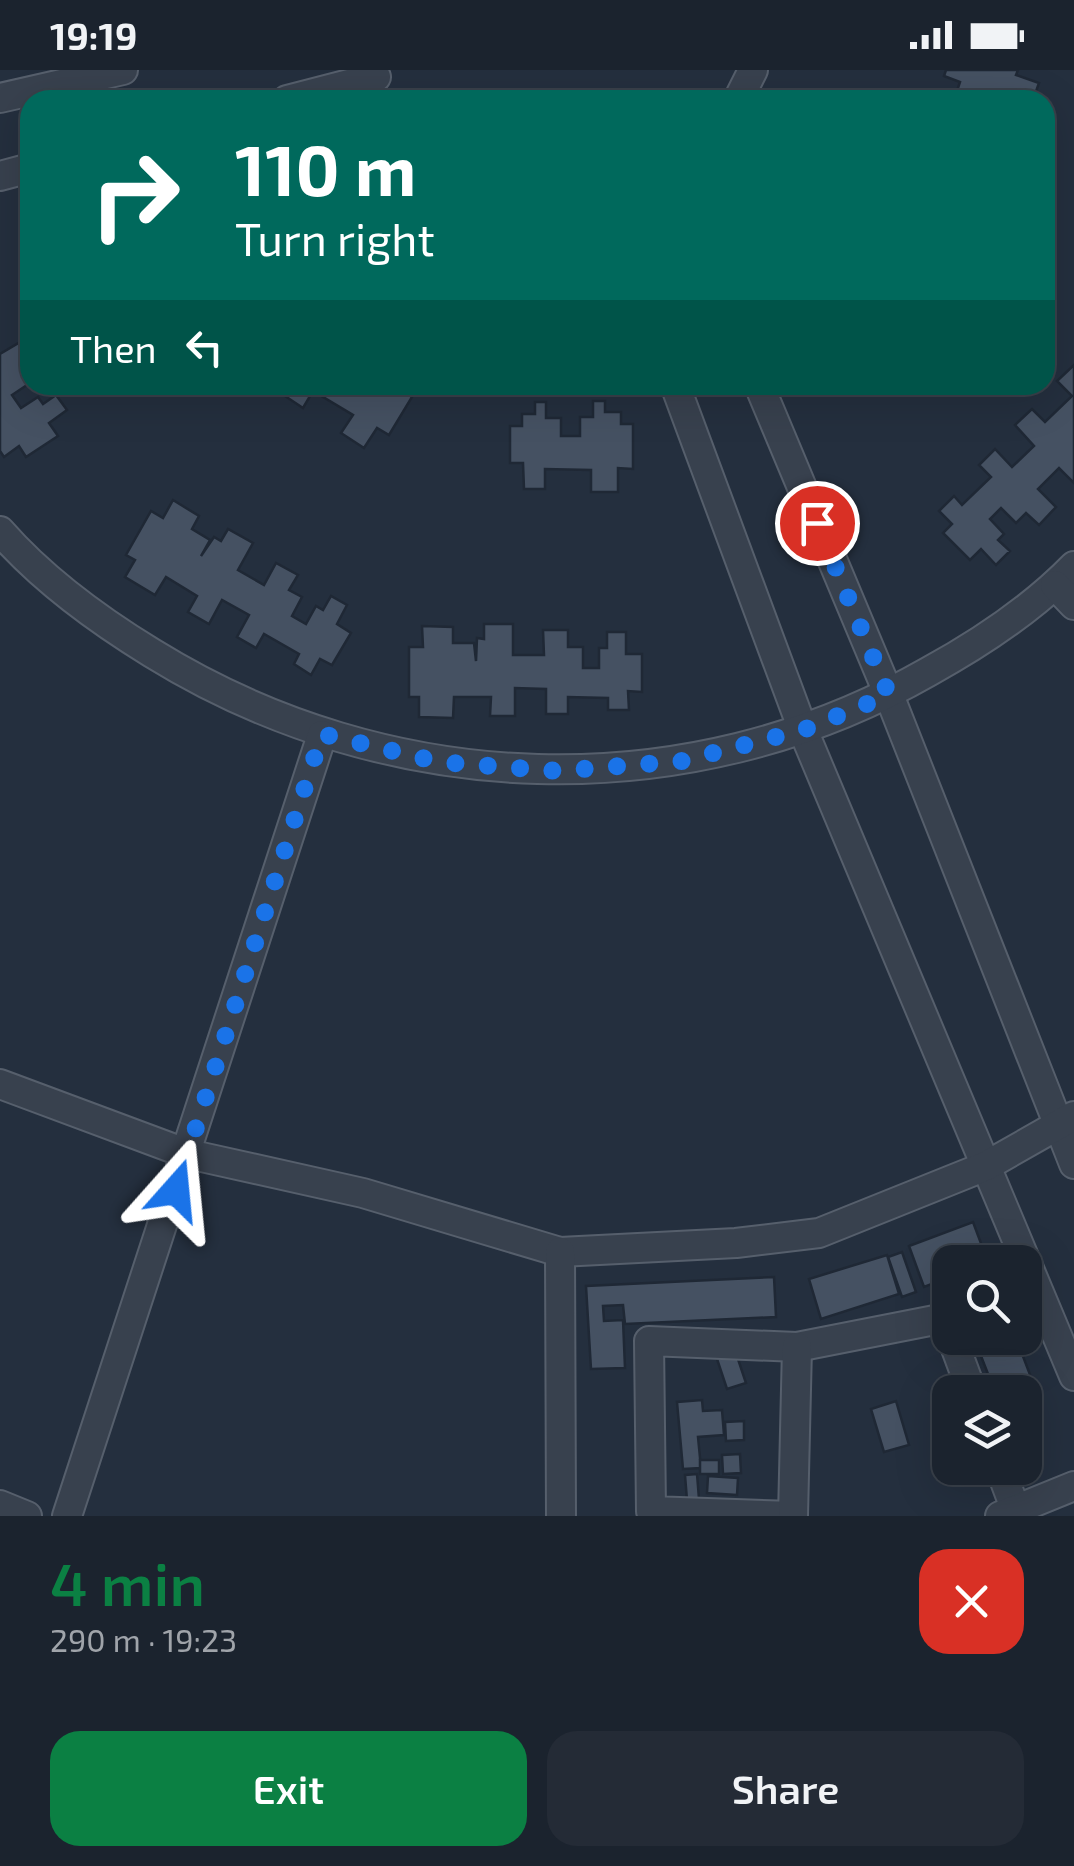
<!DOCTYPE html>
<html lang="en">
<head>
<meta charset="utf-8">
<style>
  :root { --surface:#1b232e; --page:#242b36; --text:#f1f3f6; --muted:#a0a4aa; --line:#39404a; --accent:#0b8043 }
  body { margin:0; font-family:"Exo 2",sans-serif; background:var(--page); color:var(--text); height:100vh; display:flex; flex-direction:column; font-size:38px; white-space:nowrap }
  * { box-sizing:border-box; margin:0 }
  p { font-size:32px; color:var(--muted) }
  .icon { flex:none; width:55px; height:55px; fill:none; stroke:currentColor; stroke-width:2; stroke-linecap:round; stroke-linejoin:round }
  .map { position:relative; height:1446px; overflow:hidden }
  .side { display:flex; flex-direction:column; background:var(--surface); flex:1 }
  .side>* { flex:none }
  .hud { position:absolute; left:20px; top:20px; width:1035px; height:305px; border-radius:30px; box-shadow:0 10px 40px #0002,0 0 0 2px var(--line); background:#00695c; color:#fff; overflow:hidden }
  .buttons { position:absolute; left:932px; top:1175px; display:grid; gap:20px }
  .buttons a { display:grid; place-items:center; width:110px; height:110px; border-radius:20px; background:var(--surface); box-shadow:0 10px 40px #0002,0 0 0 2px var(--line); font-size:50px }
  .pin { position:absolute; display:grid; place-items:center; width:85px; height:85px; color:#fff; margin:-42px; border:5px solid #fff; border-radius:50%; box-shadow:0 2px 10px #0007 }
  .me { position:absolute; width:110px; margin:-55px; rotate:18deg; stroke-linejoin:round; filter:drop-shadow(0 0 8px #0008) }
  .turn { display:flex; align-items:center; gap:35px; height:210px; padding:0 50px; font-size:45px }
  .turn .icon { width:130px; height:130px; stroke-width:2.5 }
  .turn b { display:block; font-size:70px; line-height:85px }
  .then { display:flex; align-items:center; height:95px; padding:0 50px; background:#0003; gap:20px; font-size:38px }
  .round { display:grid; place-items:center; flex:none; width:105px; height:105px; border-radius:30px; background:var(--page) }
  .overview { display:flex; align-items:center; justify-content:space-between; height:170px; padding:0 50px }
  h1 { font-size:60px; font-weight:600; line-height:75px; color:var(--accent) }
  .cta { display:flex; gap:20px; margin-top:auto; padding:20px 50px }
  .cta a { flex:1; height:115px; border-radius:30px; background:var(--accent); color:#fff; font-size:40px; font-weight:600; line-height:115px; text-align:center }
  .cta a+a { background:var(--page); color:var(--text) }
  .status { display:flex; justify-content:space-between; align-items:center; height:70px; padding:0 50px; background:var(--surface); direction:ltr }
  .status svg { height:28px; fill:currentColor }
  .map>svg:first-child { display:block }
  .building { fill:#455162; stroke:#1f2835; stroke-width:2.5 }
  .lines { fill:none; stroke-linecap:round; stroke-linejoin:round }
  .minor-casing { stroke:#565f6c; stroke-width:32 }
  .minor { stroke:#38414e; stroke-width:28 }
  .route { stroke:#1a73e8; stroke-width:18; stroke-dasharray:0 32.4 }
</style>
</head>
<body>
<div class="status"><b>19:19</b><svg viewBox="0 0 49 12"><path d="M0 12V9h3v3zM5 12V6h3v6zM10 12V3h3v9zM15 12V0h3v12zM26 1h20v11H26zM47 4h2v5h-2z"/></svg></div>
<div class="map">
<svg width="1074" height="1446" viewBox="0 0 1074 1446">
  <rect width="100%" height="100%" fill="#242f3e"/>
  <g class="building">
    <path d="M 946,0 L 1018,0 L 1016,5 L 1039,13 L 1033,30 L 974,30 L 956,24 L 960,12 L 944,6 Z"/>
    <path d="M 22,271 L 30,282 L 30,295 L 22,301 L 30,313 L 12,325 L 21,338 L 38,327 L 43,334 L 56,325 L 67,340 L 49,353 L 58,366 L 26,387 L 19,376 L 4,387 L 0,381 L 0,284 Z"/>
    <path d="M 1074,295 L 1074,413 L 1059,398 L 1038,419 L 1056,437 L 1039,455 L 1026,443 L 1016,453 L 1001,438 L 990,449 L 1004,464 L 998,470 L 1010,481 L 996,495 L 981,479 L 970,490 L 943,463 L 952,454 L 939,441 L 954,426 L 962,435 L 991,407 L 979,395 L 995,379 L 1012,397 L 1034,376 L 1015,355 L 1032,339 L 1045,352 L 1072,326 L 1057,311 Z"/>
    <path d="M 292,315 L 406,315 L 402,321 L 412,327 L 389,365 L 377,358 L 364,378 L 341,363 L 353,345 L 313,321 L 303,338 L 285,326 Z"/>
    <path d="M 593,331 L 605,331 L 605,342 L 621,342 L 621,354 L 633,354 L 633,399 L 618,398 L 618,422 L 591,422 L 591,400 L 545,399 L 545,419 L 524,419 L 523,393 L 510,393 L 510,356 L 522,356 L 522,344 L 535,344 L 535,332 L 546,332 L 546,348 L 561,348 L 561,366 L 580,366 L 580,347 L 593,347 Z"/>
    <path d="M 173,430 L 199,446 L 192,459 L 210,470 L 201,486 L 214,467 L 221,471 L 228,459 L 253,473 L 238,500 L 264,515 L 276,493 L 298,505 L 289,520 L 302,527 L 292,546 L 306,554 L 316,536 L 323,540 L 331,526 L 347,535 L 337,554 L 351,563 L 332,595 L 320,589 L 311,605 L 294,594 L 299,584 L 264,564 L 256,578 L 237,567 L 249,545 L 222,530 L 209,554 L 188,542 L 197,526 L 166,507 L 155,525 L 125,507 L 135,490 L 126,485 L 151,441 L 163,448 Z"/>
    <path d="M 484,554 L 513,554 L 513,585 L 544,585 L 543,560 L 568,560 L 568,577 L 583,577 L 583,598 L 599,598 L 599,578 L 607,578 L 607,562 L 626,562 L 626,584 L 642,584 L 642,622 L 628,621 L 629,640 L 608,640 L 608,628 L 568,627 L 568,644 L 546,644 L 546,619 L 515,618 L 515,646 L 490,646 L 491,627 L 454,627 L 453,648 L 419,647 L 419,627 L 409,627 L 409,577 L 423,577 L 422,556 L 453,557 L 453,573 L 474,573 L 476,591 L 477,568 L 484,569 Z"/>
    <path d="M 973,1152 L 988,1192 L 950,1192 L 950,1207 L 924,1217 L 909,1176 Z"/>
    <path d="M 902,1182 L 916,1222 L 902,1227 L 888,1187 Z"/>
    <path d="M 887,1185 L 899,1224 L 821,1249 L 809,1209 Z"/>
    <path d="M 774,1207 L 776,1247 L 625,1254 L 623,1235 L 603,1236 L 604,1251 L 623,1250 L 625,1298 L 591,1299 L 586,1216 Z"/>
    <path d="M 974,1268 L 1016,1268 L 1037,1323 L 1025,1328 L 1025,1322 L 995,1322 Z"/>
    <path d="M 736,1283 L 746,1313 L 727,1319 L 717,1289 Z"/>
    <path d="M 702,1330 L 703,1341 L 722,1340 L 724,1365 L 698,1367 L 701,1398 L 683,1399 L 677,1332 Z"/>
    <path d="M 896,1331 L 909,1375 L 884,1382 L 871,1339 Z"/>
    <path d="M 744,1351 L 744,1370 L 726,1371 L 725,1352 Z"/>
    <path d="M 740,1384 L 741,1403 L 723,1404 L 722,1385 Z"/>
    <rect x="700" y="1390" width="19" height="14"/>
    <path d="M 697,1404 L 699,1429 L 687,1430 L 685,1405 Z"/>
    <path d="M 708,1406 L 738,1408 L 737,1425 L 707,1423 Z"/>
  </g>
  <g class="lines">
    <g class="minor-casing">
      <g id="minor">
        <path d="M 0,28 L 123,0"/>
        <path d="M 287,30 L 376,7"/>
        <path d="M 738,30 L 753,0"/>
        <path d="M 0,106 L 30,98"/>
        <path d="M 675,315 L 803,660 L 1074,1306"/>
        <path d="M 759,315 L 889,625 L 1074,1094"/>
        <path d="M 0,461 C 42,509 98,550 152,583 C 388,729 686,740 928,602 C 981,573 1032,539 1074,496"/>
        <path d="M 1055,515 L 1074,535"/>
        <path d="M 0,1014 L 188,1084 L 363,1123 L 560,1182 L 736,1173 L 819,1163 L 986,1096 L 1074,1046"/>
        <path d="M 560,1182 L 561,1446"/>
        <path d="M 952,1268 L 972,1322"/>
        <path d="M 1000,1398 L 1018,1446"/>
        <path d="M 0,1435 L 27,1446"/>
        <path d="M 67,1446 L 322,665"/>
        <path d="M 793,1446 L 651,1441 L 649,1271 L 797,1277 L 945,1248 L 950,1263"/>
        <path d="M 793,1446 L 797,1277"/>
        <path d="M 1000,1446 L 1074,1416"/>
      </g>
    </g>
    <use href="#minor" class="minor"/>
  </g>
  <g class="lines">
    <path class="route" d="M 176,1120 L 322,664 L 439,692 L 558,701 L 682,691 L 803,660 L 889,625 L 817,453"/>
  </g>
</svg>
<div class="buttons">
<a><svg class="icon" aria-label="search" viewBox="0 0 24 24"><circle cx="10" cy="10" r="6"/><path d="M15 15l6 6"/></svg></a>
<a><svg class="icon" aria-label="layers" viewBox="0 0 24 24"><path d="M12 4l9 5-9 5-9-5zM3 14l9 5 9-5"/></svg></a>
</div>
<div class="pin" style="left:817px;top:453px;background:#d93025"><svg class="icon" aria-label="arrive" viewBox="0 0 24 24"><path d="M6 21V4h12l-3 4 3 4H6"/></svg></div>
<svg class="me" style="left:176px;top:1120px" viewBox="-20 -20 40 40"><path d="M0-17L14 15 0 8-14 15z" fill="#1a73e8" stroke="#fff" stroke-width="4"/></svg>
<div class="hud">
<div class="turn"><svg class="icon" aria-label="right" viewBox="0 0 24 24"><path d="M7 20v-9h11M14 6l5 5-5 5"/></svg><div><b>110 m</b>Turn right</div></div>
<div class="then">Then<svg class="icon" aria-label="left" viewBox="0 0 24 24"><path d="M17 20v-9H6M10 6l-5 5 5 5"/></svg></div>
</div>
</div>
<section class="side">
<div class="overview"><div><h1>4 min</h1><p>290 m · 19:23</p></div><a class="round" style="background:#d93025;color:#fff"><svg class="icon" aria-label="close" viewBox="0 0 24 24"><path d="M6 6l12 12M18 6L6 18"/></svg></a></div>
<div class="cta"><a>Exit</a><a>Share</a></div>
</section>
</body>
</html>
